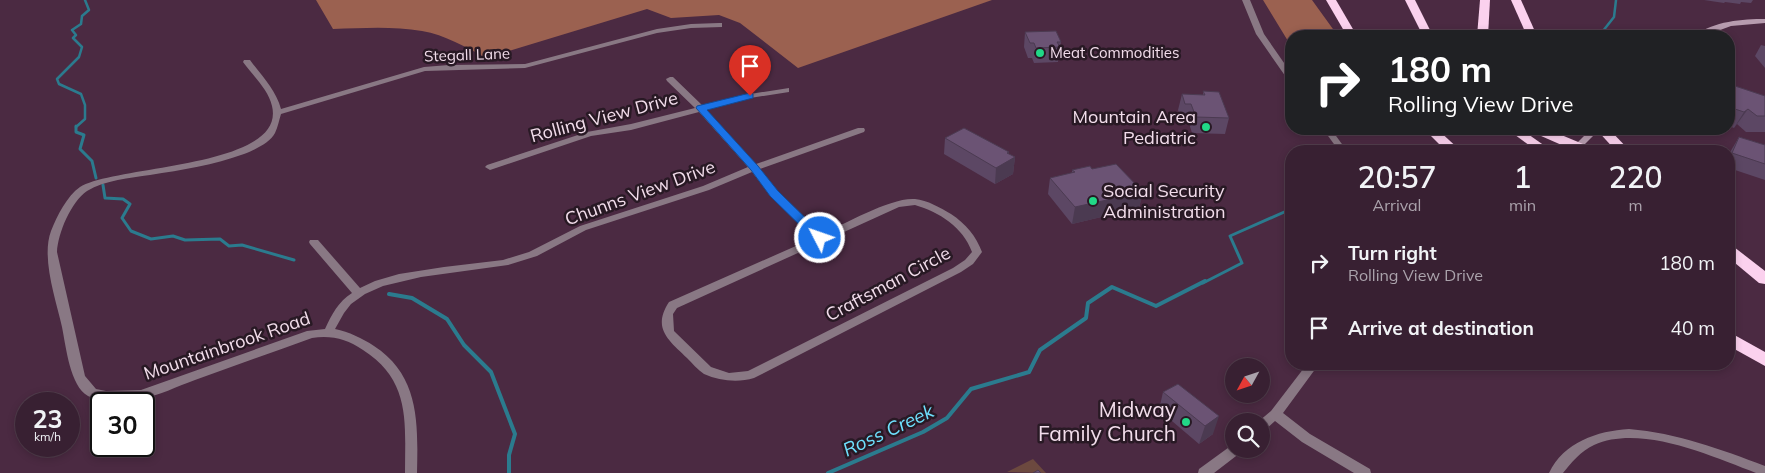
<!DOCTYPE html>
<html lang="en">
<head>
<meta charset="utf-8">
<style>
  :root { --surface:#382032; --page:#3f283a; --text:#f1f3f6; --muted:#aba3ac; --line:#523e4d }
  body { margin:0; font-family:Mulish,sans-serif; background:var(--page); color:var(--text); height:100vh; display:flex; flex-direction:column; font-size:19px; white-space:nowrap }
  * { box-sizing:border-box; margin:0 }
  p { font-size:16px; color:var(--muted) }
  .icon { flex:none; width:28px; height:28px; fill:none; stroke:currentColor; stroke-width:2; stroke-linecap:round; stroke-linejoin:round }
  .map { position:relative; flex:1; overflow:hidden }
  .drawer { position:absolute; left:1285px; top:145px; width:450px; height:225px; display:flex; flex-direction:column; background:var(--surface); border-radius:20px; box-shadow:0 2px 8px #0003,0 0 0 1px var(--line) }
  .drawer>* { flex:none }
  .banner { position:absolute; left:1285px; top:30px; width:450px; height:105px; border-radius:20px; box-shadow:0 2px 8px #0003,0 0 0 1px var(--line); background:#202124; color:#fff; overflow:hidden }
  .needle { width:32px; rotate:230deg }
  .controls { position:absolute; left:1225px; top:358px; display:grid; gap:10px }
  .controls a { display:grid; place-items:center; width:45px; height:45px; border-radius:50%; background:var(--surface); box-shadow:0 2px 8px #0003,0 0 0 1px var(--line); font-size:25px }
  .speed { position:absolute; left:15px; top:392px; display:flex; gap:10px; font-size:25px; font-weight:700; text-align:center }
  .speed>* { display:grid; place-content:center; width:65px; height:65px; border-radius:50%; background:var(--surface); box-shadow:0 2px 8px #0003,0 0 0 1px var(--line); line-height:1 }
  .speed small { font-size:12px; font-weight:400 }
  .speed .limit { border:2px solid #111; border-radius:8px; background:#fff; color:#111 }
  .pin { position:absolute; display:grid; place-items:center; width:42px; height:42px; color:#fff; margin:-51px -21px; border-radius:50% 50% 50% 0; rotate:-45deg; box-shadow:0 0 5px #0007 }
  .pin .icon { rotate:45deg }
  .me { position:absolute; width:55px; margin:-28px; rotate:311deg; stroke-linejoin:round; filter:drop-shadow(0 0 4px #0008) }
  .turn { display:flex; align-items:center; gap:18px; height:105px; padding:0 20px; font-size:22px }
  .turn .icon { width:65px; height:65px; stroke-width:2.5 }
  .turn b { display:block; font-size:35px; line-height:42px }
  .eta { display:flex; justify-content:space-evenly; align-items:center; height:85px; text-align:center }
  .eta b { font-size:30px; font-weight:600; line-height:35px }
  ul { padding:0; list-style:none }
  li { display:flex; align-items:center; gap:15px; height:65px; padding:0 20px }
  li div { flex:1 }
  li b { display:block; font-size:19px }
  li em { font-style:normal }
  .map>svg:first-child { display:block }
  .green { fill:#6c493f }
  .forest { fill:#9b6150 }
  .lines { fill:none; stroke-linecap:round; stroke-linejoin:round }
  .stream-far2 { stroke:#2b7b8e; stroke-width:2.5 }
  .stream-far1 { stroke:#2b7b8e; stroke-width:3 }
  .stream { stroke:#2b7b8e; stroke-width:4 }
  .minor { fill:#897884; fill-rule:evenodd }
  .secondary { fill:#b79caf; fill-rule:evenodd }
  .motorway { fill:#fbd1ee; fill-rule:evenodd }
  .wall { fill:#5c4764 }
  .shaded-wall { fill:#4b3a51 }
  .building { fill:#6b5374; stroke:#4b3a51 }
  .route { fill:#1a73e8; stroke:#114b97 }
  .poi-dot { fill:#21d887; stroke:#281924; stroke-width:2 }
  .labels { text-anchor:middle; stroke-width:5; stroke-linejoin:round; paint-order:stroke }
  .far-poi-label { font-size:15px; fill:#f2ddeb; stroke:#281924; text-anchor:start }
  .far-street-label { font-size:15px; fill:#f2ddeb; stroke:#281924 }
  .street-label { font-size:18px; fill:#f2ddeb; stroke:#281924 }
  .poi-label { font-size:18px; fill:#f2ddeb; stroke:#281924; text-anchor:end }
  .water-label { font-size:19px; font-style:italic; fill:#6fe1fe; stroke:#281924 }
  .near-poi-label { font-size:21px; fill:#f2ddeb; stroke:#281924; text-anchor:end }
</style>
</head>
<body>
<div class="map">
<svg width="1765" height="473" viewBox="0 0 1765 473">
  <rect width="100%" height="100%" fill="#4b2a42"/>
  <path class="green" d="M 1033,459 L 1046,473 L 1007,472 Z"/>
  <g class="forest">
    <path d="M 316,0 L 992,0 L 798,68 L 740,23 L 719,15 L 671,18 L 647,9 L 486,58 C 466,47 445,35 422,31 C 393,26 363,28 333,29 Z"/>
    <path d="M 1263,0 L 1312,0 L 1338,36 L 1291,36 L 1291,46 Z"/>
  </g>
  <g class="lines">
    <g class="stream-far2">
      <path d="M 1599,36 L 1614,17 L 1616,0"/>
      <path d="M 76,127 L 85,119 L 85,105 L 81,94 L 59,84 L 57,79 L 79,57 L 82,47 L 73,38 L 76,35 L 72,30 L 81,24 L 82,16 L 89,10 L 85,0"/>
    </g>
    <g class="stream-far1">
      <path d="M 76,126 L 76,132 L 84,135 L 80,149 L 92,161 L 96,178"/>
      <path d="M 103,185 L 105,198 L 123,199 L 130,204 L 122,218 L 131,231 L 151,239 L 173,236 L 185,240 L 220,239 L 229,246 L 242,245 L 294,260"/>
      <path d="M 1203,283 L 1242,263 L 1230,236 L 1291,209"/>
    </g>
    <g class="stream">
      <path d="M 389,294 L 412,298 L 447,319 L 464,345 L 491,372 L 515,434 L 509,455 L 509,473"/>
      <path d="M 828,473 L 923,432 L 947,418 L 971,389 L 1029,372 L 1040,350 L 1086,318 L 1088,303 L 1112,287 L 1156,306 L 1205,281"/>
    </g>
    <g class="minor">
      <path d="M 1242,0 L 1250,0 L 1264,34 L 1291,73 L 1291,80 L 1288,80 L 1256,34 Z"/>
      <path d="M 719,23 L 722,23 L 722,27 L 691,28 L 657,33 L 525,68 L 425,71 L 281,114 C 279,120 278,127 275,133 C 270,143 254,150 244,154 C 214,165 182,170 150,175 C 130,178 105,180 87,191 C 71,202 58,233 57,252 L 85,376 L 96,389 L 106,391 L 141,390 L 307,331 L 325,329 C 332,314 338,302 352,293 L 310,244 L 309,242 L 310,240 L 318,240 L 360,288 L 375,281 L 399,274 L 444,267 L 503,260 L 529,252 L 580,226 L 703,186 L 748,167 L 699,112 L 631,130 L 591,136 L 493,169 L 490,170 L 485,167 L 487,165 L 587,132 L 631,124 L 695,108 L 667,81 L 666,79 L 670,77 L 673,77 L 703,106 L 750,94 L 789,88 L 789,92 L 750,98 L 706,110 L 756,164 L 858,128 L 864,128 L 865,130 L 864,132 L 760,169 L 777,192 L 822,234 C 845,224 891,197 915,199 C 927,200 941,208 951,214 C 966,224 976,236 982,252 L 973,264 L 961,272 L 754,378 C 738,383 720,381 704,374 C 698,370 692,363 687,358 C 668,340 652,328 669,302 L 814,238 L 771,196 L 752,172 L 709,190 L 586,230 L 537,256 L 508,265 L 421,277 L 383,286 L 365,294 L 351,304 L 344,313 L 335,329 C 349,332 362,338 374,346 C 420,376 418,424 417,473 L 405,473 C 405,422 411,381 363,350 C 347,339 331,335 312,338 C 273,352 234,366 195,380 C 178,386 158,396 141,399 C 128,400 100,403 88,396 C 70,386 66,347 62,327 C 56,300 41,258 51,231 C 57,216 67,196 80,187 C 115,165 287,168 272,106 C 268,89 253,76 243,62 L 244,60 L 250,60 C 261,75 276,90 281,109 L 424,67 L 449,65 L 525,64 L 657,29 L 691,24 ZM 915,205 C 939,212 963,227 972,252 L 965,260 L 953,268 L 748,371 L 729,373 L 711,367 L 674,331 L 673,314 L 677,308 L 899,207 Z"/>
      <path d="M 1323,129 L 1331,129 L 1347,151 L 1339,151 Z"/>
      <path d="M 1307,364 L 1319,364 L 1283,413 L 1310,434 L 1370,469 L 1371,473 L 1354,473 L 1302,442 L 1275,421 L 1265,430 L 1261,432 L 1261,421 L 1259,421 L 1271,411 Z"/>
      <path d="M 1629,429 C 1677,433 1720,449 1765,466 L 1765,473 L 1756,473 C 1711,456 1641,424 1594,445 C 1581,451 1571,463 1563,473 L 1549,473 C 1564,442 1597,431 1629,429 Z"/>
      <path d="M 1232,445 L 1234,445 L 1234,449 L 1242,449 L 1240,453 L 1214,473 L 1198,473 L 1199,469 Z"/>
    </g>
    <g class="secondary">
      <path d="M 1765,19 L 1765,23 L 1731,26 L 1704,36 L 1695,36 C 1713,21 1743,19 1765,19 Z"/>
      <path d="M 1591,129 L 1600,129 L 1578,151 L 1569,151 Z"/>
    </g>
    <g class="motorway">
      <path d="M 1326,0 L 1336,0 L 1357,36 L 1347,36 Z"/>
      <path d="M 1405,0 L 1415,0 L 1433,36 L 1423,36 Z"/>
      <path d="M 1480,0 L 1490,0 L 1488,36 L 1477,36 Z"/>
      <path d="M 1511,0 L 1521,0 L 1537,36 L 1527,36 Z"/>
      <path d="M 1424,129 L 1437,129 L 1461,151 L 1446,151 Z"/>
      <path d="M 1507,129 L 1521,129 L 1552,151 L 1537,151 Z"/>
      <path d="M 1531,129 L 1547,129 L 1583,144 L 1585,147 L 1578,151 L 1573,150 L 1532,132 Z"/>
      <path d="M 1596,129 L 1609,129 L 1630,151 L 1616,151 Z"/>
      <path d="M 1729,245 L 1734,247 L 1765,271 L 1765,284 L 1759,283 L 1729,258 Z"/>
      <path d="M 1729,332 L 1765,352 L 1765,366 L 1729,346 Z"/>
    </g>
  </g>
  <g class="wall">
    <path d="M 1704,0 L 1753,0 L 1751,3 L 1741,2 L 1740,4 L 1725,2 L 1724,3 Z"/>
    <path d="M 1025,32 L 1061,42 L 1059,57 L 1058,57 L 1058,62 L 1034,63 L 1032,58 L 1028,58 L 1024,47 Z"/>
    <path d="M 1761,45 L 1765,46 L 1765,68 L 1755,56 Z"/>
    <path d="M 1729,84 L 1765,96 L 1765,132 L 1746,132 L 1737,124 L 1734,128 L 1729,126 Z"/>
    <path d="M 1203,91 L 1229,118 L 1225,134 L 1192,133 L 1188,120 L 1182,120 L 1178,110 L 1182,94 L 1203,95 Z"/>
    <path d="M 1739,137 L 1765,145 L 1765,180 L 1729,168 L 1729,154 Z"/>
    <path d="M 945,138 L 1009,152 L 1009,154 L 1015,157 L 1013,174 L 995,184 L 944,154 Z"/>
    <path d="M 1092,169 L 1143,192 L 1139,208 L 1072,224 L 1048,194 L 1050,178 L 1072,173 L 1072,170 Z"/>
    <path d="M 1178,384 L 1213,434 L 1199,444 L 1159,410 L 1163,392 Z"/>
  </g>
  <g class="shaded-wall">
    <path d="M 1748,109 L 1737,124 L 1734,128 L 1744,112 Z"/>
    <path d="M 1009,152 L 1008,161 L 1015,157 L 1013,174 L 995,184 L 996,168 L 1007,153 Z"/>
    <path d="M 1143,192 L 1139,208 L 1072,224 L 1075,207 Z"/>
    <path d="M 1219,416 L 1213,434 L 1199,444 L 1205,426 Z"/>
  </g>
  <g class="building">
    <path d="M 1056,31 L 1061,42 L 1057,42 L 1060,47 L 1036,48 L 1034,43 L 1030,43 L 1025,32 Z"/>
    <path d="M 1729,84 L 1765,96 L 1765,116 L 1757,116 L 1748,109 L 1744,112 L 1729,107 Z"/>
    <path d="M 1203,91 L 1219,92 L 1229,118 L 1196,117 L 1191,104 L 1185,104 L 1182,94 L 1205,95 Z"/>
    <path d="M 964,128 L 1009,152 L 1007,153 L 1015,157 L 996,168 L 945,138 Z"/>
    <path d="M 1739,137 L 1765,145 L 1765,164 L 1732,153 Z"/>
    <path d="M 1116,164 L 1143,192 L 1075,207 L 1050,178 L 1075,172 L 1072,170 L 1090,166 L 1092,169 Z"/>
    <path d="M 1178,384 L 1219,416 L 1205,426 L 1163,392 Z"/>
    <path d="M 1038,470 L 1041,473 L 1033,473 Z"/>
  </g>
  <path class="route" d="M 750,93 L 753,94 L 753,98 L 707,110 L 758,166 L 778,191 L 824,236 L 826,238 L 824,241 L 816,241 L 770,196 L 751,170 L 696,108 L 697,106 Z"/>
  <g class="poi-dot">
    <circle cx="1040" cy="53" r="5"/>
    <circle cx="1206" cy="127" r="5"/>
    <circle cx="1093" cy="201" r="5"/>
    <circle cx="1186" cy="422" r="5"/>
  </g>
  <g class="labels">
    <g class="far-poi-label">
      <text x="1050" y="58">Meat Commodities</text>
    </g>
    <g class="far-street-label">
      <text transform="translate(467 55) rotate(-2)" y="5">Stegall Lane</text>
    </g>
    <g class="street-label">
      <text transform="translate(604 117) rotate(-15)" y="6">Rolling View Drive</text>
      <text transform="translate(640 193) rotate(-20)" y="6">Chunns View Drive</text>
      <text transform="translate(888 284) rotate(-28)" y="6">Craftsman Circle</text>
      <text transform="translate(227 346) rotate(-19)" y="6">Mountainbrook Road</text>
    </g>
    <g class="poi-label">
      <text x="1196" y="123">Mountain Area<tspan x="1196" dy="21">Pediatric</tspan></text>
      <text x="1103" y="197" text-anchor="start">Social Security<tspan x="1103" dy="21">Administration</tspan></text>
    </g>
    <g class="water-label">
      <text transform="translate(888 430) rotate(-25)" y="7">Ross Creek</text>
    </g>
    <g class="near-poi-label">
      <text x="1176" y="417">Midway<tspan x="1176" dy="24">Family Church</tspan></text>
    </g>
  </g>
</svg>
<div class="controls">
<a><svg class="needle" viewBox="-14 -14 28 28"><path d="M0-13l5 13h-10z" fill="#e53935"/><path d="M0 13l5-13h-10z" fill="#aba3ac"/></svg></a>
<a><svg class="icon" aria-label="search" viewBox="0 0 24 24"><circle cx="10" cy="10" r="6"/><path d="M15 15l6 6"/></svg></a>
</div>
<div class="speed"><div>23<small>km/h</small></div><div class="limit">30</div></div>
<div class="pin" style="left:750px;top:96px;background:#d93025"><svg class="icon" aria-label="arrive" viewBox="0 0 24 24"><path d="M6 21V4h12l-3 4 3 4H6"/></svg></div>
<svg class="me" style="left:820px;top:238px" viewBox="-20 -20 40 40"><circle r="17" fill="#1a73e8" stroke="#fff" stroke-width="3"/><path d="M0-11L8 9 0 5-8 9z" fill="#fff"/></svg>
<div class="banner">
<div class="turn"><svg class="icon" aria-label="right" viewBox="0 0 24 24"><path d="M7 20v-9h11M14 6l5 5-5 5"/></svg><div><b>180 m</b>Rolling View Drive</div></div>
</div>
<section class="drawer">
<div class="eta">
<div><b>20:57</b><p>Arrival</p></div>
<div><b>1</b><p>min</p></div>
<div><b>220</b><p>m</p></div>
</div>
<ul>
<li><svg class="icon" aria-label="right" viewBox="0 0 24 24"><path d="M7 20v-9h11M14 6l5 5-5 5"/></svg><div><b>Turn right</b><p>Rolling View Drive</p></div><em>180 m</em></li>
<li><svg class="icon" aria-label="arrive" viewBox="0 0 24 24"><path d="M6 21V4h12l-3 4 3 4H6"/></svg><div><b>Arrive at destination</b></div><em>40 m</em></li>
</ul>
</section>
</div>
</body>
</html>
